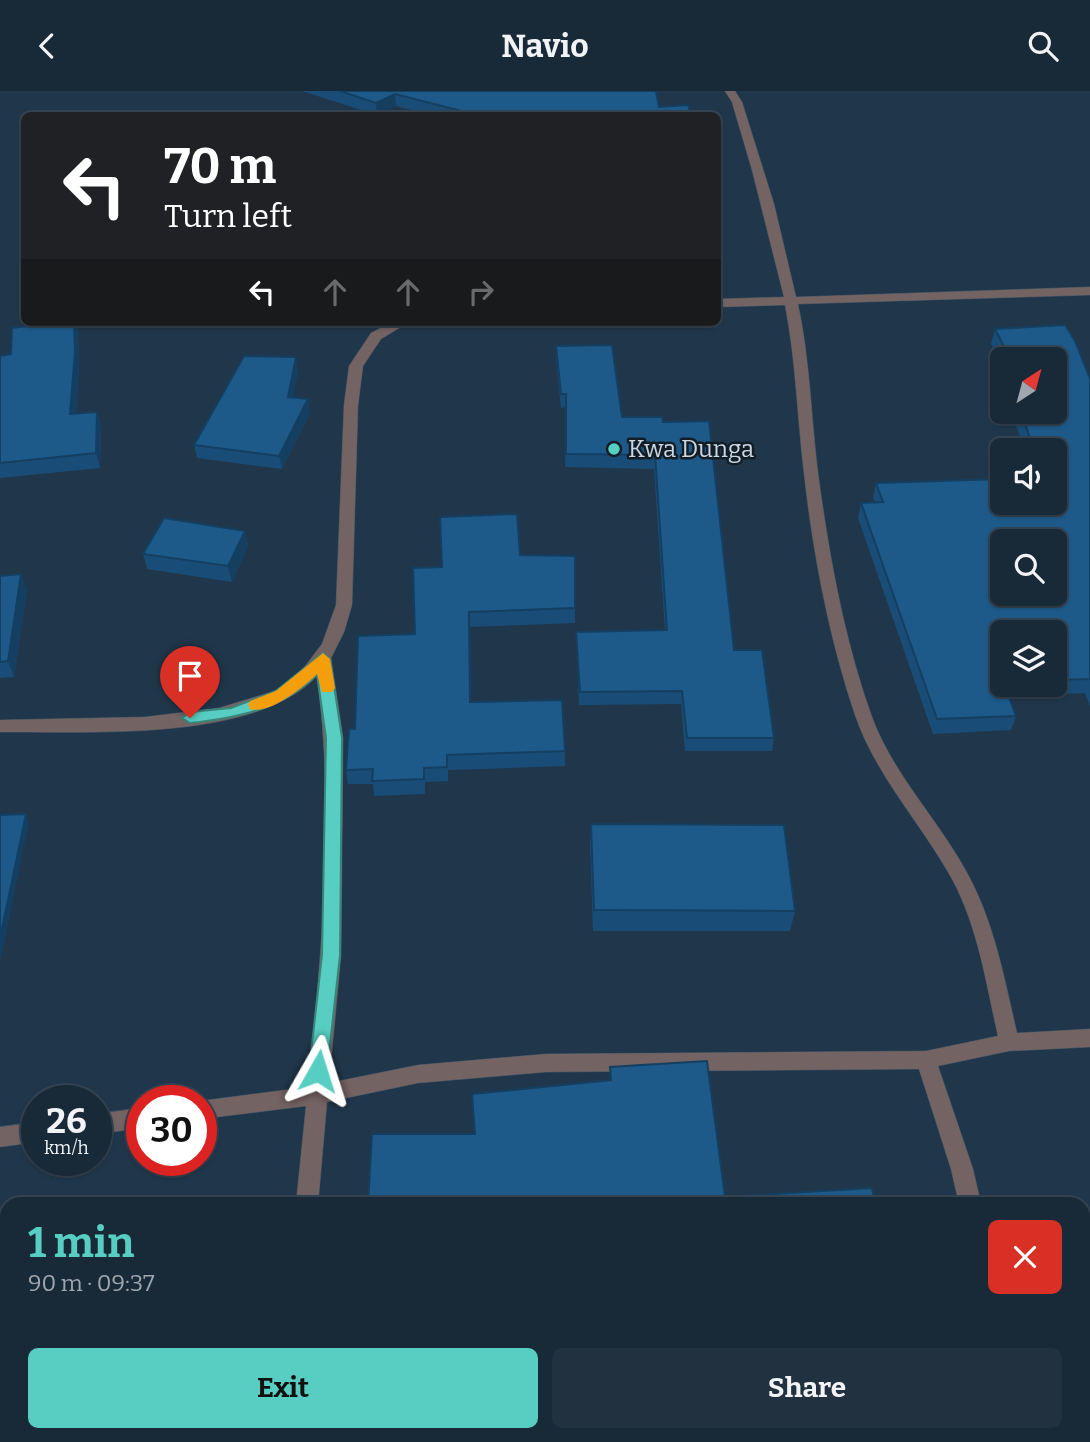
<!DOCTYPE html>
<html lang="en">
<head>
<meta charset="utf-8">
<style>
  :root { --surface:#182938; --page:#213140; --text:#f1f3f6; --muted:#9fa6ae; --line:#364553; --accent:#57cec1 }
  body { margin:0; font-family:Bitter,serif; background:var(--page); color:var(--text); height:100vh; display:flex; flex-direction:column; font-size:26px; white-space:nowrap }
  * { box-sizing:border-box; margin:0 }
  p { font-size:23px; color:var(--muted) }
  .icon { flex:none; width:38px; height:38px; fill:none; stroke:currentColor; stroke-width:2; stroke-linecap:round; stroke-linejoin:round }
  .map { position:relative; flex:1; overflow:hidden }
  .drawer { position:absolute; left:0px; top:1106px; width:1090px; height:245px; display:flex; flex-direction:column; background:var(--surface); border-radius:21px 21px 0 0; box-shadow:0 2px 5px #0004,0 0 0 2px var(--line) }
  .drawer>* { flex:none }
  .banner { position:absolute; left:21px; top:21px; width:700px; height:214px; border-radius:10px; box-shadow:0 2px 5px #0004,0 0 0 2px var(--line); background:#202124; color:#fff; overflow:hidden }
  .needle { width:46px; rotate:36deg }
  .buttons { position:absolute; left:990px; top:256px; display:grid; gap:14px }
  .buttons a { display:grid; place-items:center; width:77px; height:77px; border-radius:10px; background:var(--surface); box-shadow:0 2px 5px #0004,0 0 0 2px var(--line); font-size:35px }
  .speed { position:absolute; left:21px; top:994px; display:flex; gap:14px; font-size:35px; font-weight:700; text-align:center }
  .speed>* { display:grid; place-content:center; width:91px; height:91px; border-radius:50%; background:var(--surface); box-shadow:0 2px 5px #0004,0 0 0 2px var(--line); line-height:1 }
  .speed small { font-size:18px; font-weight:400 }
  .speed .limit { border:10px solid #d22; background:#fff; color:#111 }
  .pin { position:absolute; display:grid; place-items:center; width:60px; height:60px; color:#fff; margin:-72px -30px; border-radius:50% 50% 50% 0; rotate:-45deg; box-shadow:0 0 7px #0007 }
  .pin .icon { rotate:45deg }
  .me { position:absolute; width:77px; margin:-38px; rotate:6deg; stroke-linejoin:round; filter:drop-shadow(0 0 5px #0008) }
  .turn { display:flex; align-items:center; gap:24px; height:147px; padding:0 28px; font-size:32px }
  .turn .icon { width:91px; height:91px; stroke-width:2.5 }
  .turn b { display:block; font-size:49px; line-height:60px }
  .lanes { display:flex; align-items:center; height:66px; padding:0 28px; background:#0003; justify-content:center; gap:35px; direction:ltr }
  .lanes .off { opacity:.35 }
  .round { display:grid; place-items:center; flex:none; width:74px; height:74px; border-radius:10px; background:var(--page) }
  .summary { display:flex; align-items:center; justify-content:space-between; height:119px; padding:0 28px }
  h1 { font-size:42px; font-weight:700; line-height:52px; color:var(--accent) }
  .cta { display:flex; gap:14px; margin-top:auto; padding:14px 28px }
  .cta a { flex:1; height:80px; border-radius:10px; background:var(--accent); color:#111; font-size:28px; font-weight:700; line-height:80px; text-align:center }
  .cta a+a { background:var(--page); color:var(--text) }
  header { display:flex; justify-content:space-between; align-items:center; height:91px; padding:0 28px; background:var(--surface); font-size:32px; font-weight:700 }
  .map>svg:first-child { display:block }
  .lines { fill:none; stroke-linecap:round; stroke-linejoin:round }
  .minor-casing { stroke:#3e5466; stroke-width:1 }
  .minor { fill:#736362; fill-rule:evenodd }
  .wall { fill:#194d77; fill-rule:evenodd }
  .shaded-wall { fill:#143f61 }
  .building { fill:#1d5a8a; stroke:#143f61; stroke-width:2; fill-rule:evenodd }
  .route { fill:#57cec1; stroke:#39867d; stroke-width:2 }
  .slow { fill:#f59e0b }
  .poi-dot { fill:#57cec1; stroke:#131d26; stroke-width:2.5 }
  .labels { text-anchor:middle; stroke-width:5; stroke-linejoin:round; paint-order:stroke }
  .poi-label { font-size:24px; fill:#c9d6e3; stroke:#131d26; text-anchor:start }
</style>
</head>
<body>
<header><svg class="icon" aria-label="back" viewBox="0 0 24 24"><path d="M15 5l-7 7 7 7"/></svg>Navio<svg class="icon" aria-label="search" viewBox="0 0 24 24"><circle cx="10" cy="10" r="6"/><path d="M15 15l6 6"/></svg></header>
<div class="map">
<svg width="1090" height="1351" viewBox="0 0 1090 1351">
  <rect width="100%" height="100%" fill="#20374b"/>
  <g class="lines">
    <g class="minor-casing">
      <g id="minor">
        <path d="M 725,0 L 735,0 L 742,11 L 774,113 L 796,206 L 1090,196 L 1090,204 L 798,213 C 810,269 811,326 818,382 C 829,464 844,548 872,626 C 893,683 937,727 966,780 C 994,830 1004,886 1017,942 L 1090,938 L 1090,956 L 1009,960 L 938,975 L 973,1078 L 981,1113 L 959,1113 L 951,1078 L 919,978 L 546,981 L 418,992 L 327,1011 L 318,1113 L 296,1113 L 306,1015 L 201,1028 L 200,1010 L 308,996 C 322,862 335,719 317,585 C 253,652 87,640 0,641 L 0,629 L 145,626 L 219,617 L 275,600 L 299,583 L 322,553 L 336,514 L 344,314 L 349,275 L 371,242 L 392,231 L 409,231 L 381,248 L 363,275 L 358,314 L 352,514 L 344,541 L 331,567 L 343,647 L 341,864 L 329,992 L 418,974 L 546,963 L 926,960 L 998,945 C 986,892 978,836 952,788 C 921,732 876,685 855,624 C 829,547 813,463 804,382 C 797,325 796,270 785,214 L 718,216 L 718,208 L 784,206 L 752,79 L 732,11 Z"/>
        <path d="M 142,1017 L 142,1037 L 96,1043 L 96,1023 Z"/>
        <path d="M 37,1031 L 37,1051 L 0,1056 L 0,1036 Z"/>
        <path d="M 277,1344 L 301,1344 L 300,1351 L 276,1351 Z"/>
        <path d="M 1013,1344 L 1037,1344 L 1039,1351 L 1015,1351 Z"/>
      </g>
    </g>
    <use href="#minor" class="minor"/>
  </g>
  <g class="wall">
    <path d="M 302,0 L 656,0 L 659,16 L 691,24 L 431,24 L 396,15 L 377,24 Z"/>
    <path d="M 74,231 L 78,244 L 79,275 L 76,323 L 97,321 L 101,335 L 100,377 L 0,387 L 0,265 L 11,263 Z"/>
    <path d="M 1065,234 L 1075,250 L 1090,288 L 1090,615 L 1085,602 L 1008,605 L 1016,625 L 1011,639 L 933,643 L 858,427 L 861,412 L 875,411 L 873,407 L 876,392 L 1003,388 L 1003,411 L 1055,411 L 1055,359 L 1025,359 L 1011,320 L 1055,320 L 1055,268 L 1003,268 L 1003,276 L 991,253 L 995,238 ZM 1003,450 L 1055,450 L 1055,502 L 1003,502 ZM 1003,541 L 1055,541 L 1055,593 L 1003,593 Z"/>
    <path d="M 556,255 L 622,326 L 663,331 L 734,559 L 774,647 L 772,660 L 685,660 L 681,613 L 579,614 L 576,541 L 665,539 L 654,378 L 565,376 L 566,316 L 561,317 L 556,268 Z"/>
    <path d="M 298,279 L 293,306 L 308,308 L 310,322 L 282,378 L 197,367 L 194,354 Z"/>
    <path d="M 245,440 L 248,455 L 232,491 L 147,478 L 143,463 Z"/>
    <path d="M 520,464 L 575,517 L 575,532 L 470,536 L 471,611 L 565,660 L 565,675 L 448,679 L 448,690 L 425,691 L 425,703 L 374,705 L 373,693 L 348,693 L 346,679 L 355,638 L 415,543 L 442,476 Z"/>
    <path d="M 0,485 L 27,499 L 14,586 L 0,587 Z"/>
    <path d="M 591,733 L 795,820 L 790,840 L 593,840 L 590,754 Z"/>
    <path d="M 876,1344 L 925,1344 L 927,1351 L 877,1351 Z"/>
    <path d="M 1039,1344 L 1083,1344 L 1090,1351 L 1035,1351 L 1040,1346 Z"/>
  </g>
  <g class="shaded-wall">
    <path d="M 395,3 L 396,15 L 377,24 L 376,12 Z"/>
    <path d="M 74,231 L 78,244 L 79,275 L 75,338 L 70,323 Z"/>
    <path d="M 296,266 L 298,279 L 291,319 L 288,306 Z"/>
    <path d="M 308,308 L 310,322 L 282,378 L 279,365 Z"/>
    <path d="M 97,321 L 101,335 L 100,377 L 96,362 Z"/>
    <path d="M 245,440 L 248,455 L 232,491 L 228,475 Z"/>
    <path d="M 21,483 L 27,499 L 14,586 L 8,570 Z"/>
    <path d="M 26,723 L 29,731 L 0,872 L 0,847 Z"/>
  </g>
  <g class="building">
    <path d="M 340,0 L 656,0 L 659,16 L 688,14 L 691,24 L 477,24 L 395,3 L 376,12 Z"/>
    <path d="M 61,231 L 74,231 L 75,261 L 70,323 L 97,321 L 96,362 L 0,372 L 0,265 L 11,263 L 12,237 Z"/>
    <path d="M 1065,234 L 1075,250 L 1090,288 L 1090,588 L 1055,589 L 1055,541 L 1003,541 L 1003,593 L 1004,593 L 1016,625 L 937,628 L 861,412 L 883,411 L 876,392 L 1003,388 L 1003,411 L 1055,411 L 1055,359 L 1034,359 L 1021,320 L 1055,320 L 1055,268 L 1010,268 L 995,238 ZM 1003,450 L 1055,450 L 1055,502 L 1003,502 Z"/>
    <path d="M 612,254 L 622,326 L 662,326 L 663,331 L 709,330 L 734,559 L 762,559 L 774,647 L 687,647 L 682,600 L 580,601 L 576,541 L 667,539 L 655,364 L 566,363 L 566,303 L 561,303 L 556,255 Z"/>
    <path d="M 244,265 L 296,266 L 288,306 L 308,308 L 279,365 L 194,354 Z"/>
    <path d="M 517,423 L 520,464 L 575,465 L 575,517 L 469,521 L 470,611 L 562,609 L 565,660 L 447,664 L 447,676 L 424,677 L 424,688 L 372,690 L 373,678 L 346,679 L 349,638 L 355,638 L 358,545 L 415,543 L 413,477 L 442,476 L 440,426 Z"/>
    <path d="M 164,427 L 245,440 L 228,475 L 143,463 Z"/>
    <path d="M 21,483 L 8,570 L 0,571 L 0,485 Z"/>
    <path d="M 26,723 L 0,847 L 0,724 Z"/>
    <path d="M 591,733 L 784,734 L 795,820 L 594,819 Z"/>
    <path d="M 707,970 L 725,1106 L 872,1097 L 875,1113 L 368,1113 L 372,1043 L 475,1043 L 472,1003 L 611,989 L 610,976 Z"/>
    <path d="M 1083,1166 L 1090,1166 L 1090,1351 L 1046,1351 L 1045,1344 L 1083,1344 Z"/>
    <rect x="332" y="1344" width="106" height="7"/>
    <rect x="633" y="1344" width="129" height="7"/>
    <path d="M 883,1344 L 925,1344 L 927,1351 L 885,1351 Z"/>
  </g>
  <path class="route" d="M 323,562 L 330,568 L 342,647 L 340,864 L 327,980 L 325,986 L 318,989 L 312,986 L 309,980 L 322,864 L 326,647 L 317,583 C 284,618 236,627 190,632 L 182,627 L 190,621 L 231,617 L 276,600 Z"/>
  <path class="slow" d="M 323,562 L 330,568 L 335,597 L 332,601 L 322,601 L 317,583 C 304,596 269,624 250,618 L 248,614 L 250,610 L 276,600 Z"/>
  <circle class="poi-dot" cx="614" cy="358" r="7"/>
  <g class="labels">
    <g class="poi-label">
      <text x="628" y="366">Kwa Dunga</text>
    </g>
  </g>
</svg>
<div class="buttons">
<a><svg class="needle" viewBox="-14 -14 28 28"><path d="M0-13l5 13h-10z" fill="#e53935"/><path d="M0 13l5-13h-10z" fill="#9fa6ae"/></svg></a>
<a><svg class="icon" aria-label="sound" viewBox="0 0 24 24"><path d="M4 9h4l5-4v14l-5-4H4zM17 9q2 3 0 6"/></svg></a>
<a><svg class="icon" aria-label="search" viewBox="0 0 24 24"><circle cx="10" cy="10" r="6"/><path d="M15 15l6 6"/></svg></a>
<a><svg class="icon" aria-label="layers" viewBox="0 0 24 24"><path d="M12 4l9 5-9 5-9-5zM3 14l9 5 9-5"/></svg></a>
</div>
<div class="speed"><div>26<small>km/h</small></div><div class="limit">30</div></div>
<div class="pin" style="left:190px;top:627px;background:#d93025"><svg class="icon" aria-label="arrive" viewBox="0 0 24 24"><path d="M6 21V4h12l-3 4 3 4H6"/></svg></div>
<svg class="me" style="left:318px;top:980px" viewBox="-20 -20 40 40"><path d="M0-17L14 15 0 8-14 15z" fill="#57cec1" stroke="#fff" stroke-width="4"/></svg>
<div class="banner">
<div class="turn"><svg class="icon" aria-label="left" viewBox="0 0 24 24"><path d="M17 20v-9H6M10 6l-5 5 5 5"/></svg><div><b>70 m</b>Turn left</div></div>
<div class="lanes"><svg class="icon" aria-label="left" viewBox="0 0 24 24"><path d="M17 20v-9H6M10 6l-5 5 5 5"/></svg><svg class="icon off" aria-label="ahead" viewBox="0 0 24 24"><path d="M12 20V5M6 11l6-6 6 6"/></svg><svg class="icon off" aria-label="ahead" viewBox="0 0 24 24"><path d="M12 20V5M6 11l6-6 6 6"/></svg><svg class="icon off" aria-label="right" viewBox="0 0 24 24"><path d="M7 20v-9h11M14 6l5 5-5 5"/></svg></div>
</div>
<section class="drawer">
<div class="summary"><div><h1>1 min</h1><p>90 m · 09:37</p></div><a class="round" style="background:#d93025;color:#fff"><svg class="icon" aria-label="close" viewBox="0 0 24 24"><path d="M6 6l12 12M18 6L6 18"/></svg></a></div>
<div class="cta"><a>Exit</a><a>Share</a></div>
</section>
</div>
</body>
</html>
